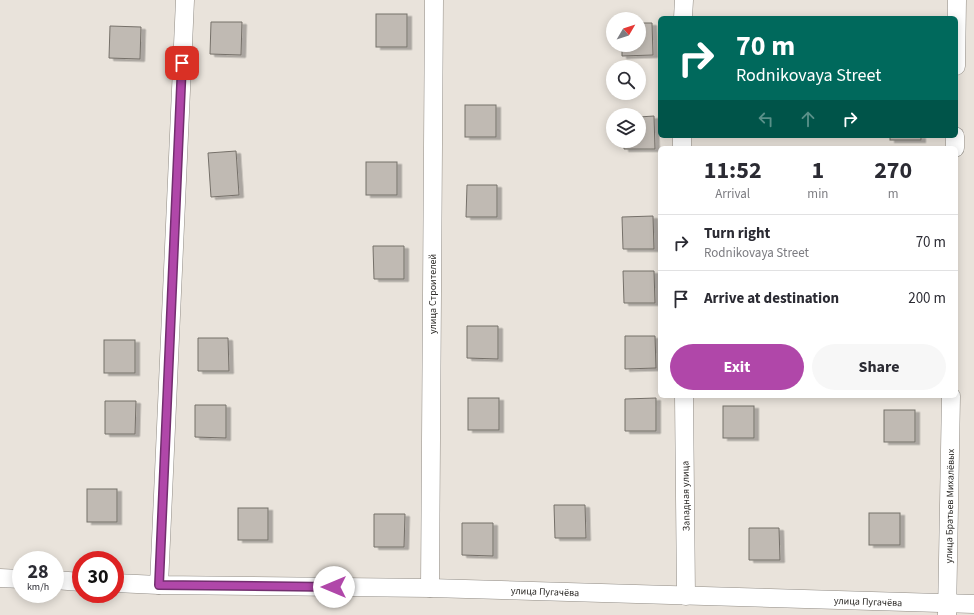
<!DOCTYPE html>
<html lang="en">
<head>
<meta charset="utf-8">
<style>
  :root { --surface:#fff; --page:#f7f7f7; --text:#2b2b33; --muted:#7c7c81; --line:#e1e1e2; --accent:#b047a9 }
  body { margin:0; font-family:"Source Sans 3",sans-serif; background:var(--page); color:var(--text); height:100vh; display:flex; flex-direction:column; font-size:15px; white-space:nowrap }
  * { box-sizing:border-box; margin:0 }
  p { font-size:13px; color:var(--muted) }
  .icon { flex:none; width:22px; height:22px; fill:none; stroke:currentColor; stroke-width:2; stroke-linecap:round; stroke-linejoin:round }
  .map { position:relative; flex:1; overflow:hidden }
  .drawer { position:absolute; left:658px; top:146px; width:300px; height:252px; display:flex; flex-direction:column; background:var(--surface); border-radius:6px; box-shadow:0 2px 10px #0003 }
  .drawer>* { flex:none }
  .top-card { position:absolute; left:658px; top:16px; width:300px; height:122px; border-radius:6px; box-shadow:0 2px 10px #0003; background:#00695c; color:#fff; overflow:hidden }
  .needle { width:26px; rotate:51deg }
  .fabs { position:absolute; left:606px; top:12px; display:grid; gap:8px }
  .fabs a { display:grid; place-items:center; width:40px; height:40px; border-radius:50%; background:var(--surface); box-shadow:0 2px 10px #0003; font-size:20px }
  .speed { position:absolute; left:12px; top:551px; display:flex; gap:8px; font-size:20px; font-weight:700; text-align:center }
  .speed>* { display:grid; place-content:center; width:52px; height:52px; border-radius:50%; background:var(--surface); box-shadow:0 2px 10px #0003; line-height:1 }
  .speed small { font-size:10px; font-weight:400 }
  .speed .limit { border:6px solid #d22; background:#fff; color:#111 }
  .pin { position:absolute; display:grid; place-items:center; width:34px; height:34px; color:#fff; margin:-17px; border-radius:8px; box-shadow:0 2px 6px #0006 }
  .me { position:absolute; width:44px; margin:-22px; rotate:270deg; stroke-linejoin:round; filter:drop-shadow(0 0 3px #0008) }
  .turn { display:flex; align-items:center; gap:14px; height:84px; padding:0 12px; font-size:18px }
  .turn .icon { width:52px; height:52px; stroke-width:2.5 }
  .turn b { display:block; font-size:28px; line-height:34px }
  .lanes { display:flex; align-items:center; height:38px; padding:0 12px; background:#0003; justify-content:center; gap:20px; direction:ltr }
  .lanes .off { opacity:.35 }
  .eta { display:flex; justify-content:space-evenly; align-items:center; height:68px; text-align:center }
  .eta b { font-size:24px; font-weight:700; line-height:28px }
  .primary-button { display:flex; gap:8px; margin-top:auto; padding:8px 12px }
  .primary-button a { flex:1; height:46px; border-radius:24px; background:var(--accent); color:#fff; font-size:16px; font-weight:700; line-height:46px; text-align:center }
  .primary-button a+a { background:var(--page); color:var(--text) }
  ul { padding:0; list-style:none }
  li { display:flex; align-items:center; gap:12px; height:56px; padding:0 12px; border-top:1px solid var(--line) }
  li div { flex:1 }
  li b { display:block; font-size:15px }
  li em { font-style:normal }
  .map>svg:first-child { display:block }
  .building { fill:#c0bab3; stroke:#757069; filter:url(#shadow) }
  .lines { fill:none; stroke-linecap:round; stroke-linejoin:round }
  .minor-casing { stroke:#918c85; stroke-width:19 }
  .minor { stroke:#fff; stroke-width:18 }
  .route-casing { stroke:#722e6e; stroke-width:10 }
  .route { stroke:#b047a9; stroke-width:7 }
  .labels { text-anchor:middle; stroke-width:3; stroke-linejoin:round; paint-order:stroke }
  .street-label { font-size:10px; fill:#2a2825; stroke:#fff }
</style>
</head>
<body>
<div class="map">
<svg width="974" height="615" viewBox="0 0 974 615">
  <defs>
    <filter id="shadow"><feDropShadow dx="4.5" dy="2.5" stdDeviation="0" flood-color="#0004"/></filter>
  </defs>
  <rect width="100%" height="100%" fill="#e9e3db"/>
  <g class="building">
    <rect x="376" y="14" width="31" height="33"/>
    <path d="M 211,22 L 242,22 L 241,55 L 210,54 Z"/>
    <path d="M 639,23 L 652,23 L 653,55 L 622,56 L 622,45 L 639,45 Z"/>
    <path d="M 110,26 L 141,27 L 140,59 L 109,58 Z"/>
    <rect x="465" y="105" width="31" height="32"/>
    <path d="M 654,116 L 655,149 L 624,149 L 624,141 L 639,141 L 639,117 Z"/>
    <rect x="890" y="136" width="31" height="4"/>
    <path d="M 236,151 L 239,195 L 211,197 L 208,153 Z"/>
    <rect x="366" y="162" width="31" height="33"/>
    <path d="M 467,185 L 497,185 L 497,217 L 466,217 Z"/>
    <path d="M 653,216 L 654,249 L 623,249 L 622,217 Z"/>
    <path d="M 373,246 L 404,246 L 404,279 L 374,279 Z"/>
    <path d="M 623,271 L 654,271 L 655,303 L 624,303 Z"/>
    <path d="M 467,326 L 498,326 L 498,359 L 467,358 Z"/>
    <path d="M 625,336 L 655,336 L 656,368 L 625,369 Z"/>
    <path d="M 198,338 L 228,338 L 229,371 L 198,371 Z"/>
    <rect x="104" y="340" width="31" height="33"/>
    <rect x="468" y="398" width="31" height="32"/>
    <path d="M 656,398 L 656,431 L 625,431 L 625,399 Z"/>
    <path d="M 105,401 L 136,401 L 135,434 L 105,434 Z"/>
    <path d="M 195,405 L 226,405 L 226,438 L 195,437 Z"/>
    <rect x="723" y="406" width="31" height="32"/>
    <rect x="884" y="410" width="31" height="32"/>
    <rect x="87" y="489" width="30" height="33"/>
    <path d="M 554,505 L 585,505 L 586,538 L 555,538 Z"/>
    <rect x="238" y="508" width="30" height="32"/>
    <rect x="869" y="513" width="31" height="32"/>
    <path d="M 374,514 L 405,514 L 404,547 L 374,547 Z"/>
    <path d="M 462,523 L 493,523 L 493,556 L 462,555 Z"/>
    <path d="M 749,528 L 779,528 L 780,560 L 749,560 Z"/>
  </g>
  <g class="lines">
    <g class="minor-casing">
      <g id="minor">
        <path d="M 683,18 L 684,0"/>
        <path d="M 956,66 L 957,0"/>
        <path d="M 682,148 L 682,136"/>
        <path d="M 955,148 L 955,136"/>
        <path d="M 684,396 L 686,596"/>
        <path d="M 0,578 L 21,579"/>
        <path d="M 55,580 L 81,582"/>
        <path d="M 115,583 L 159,585 L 430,588 L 974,604"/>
        <path d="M 159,585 L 185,0"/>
        <path d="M 430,588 L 434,0"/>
        <path d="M 947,615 L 951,396"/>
      </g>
    </g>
    <use href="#minor" class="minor"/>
  </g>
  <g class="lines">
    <g class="route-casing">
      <path id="route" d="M 182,63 L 159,585 L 334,587"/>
    </g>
    <use href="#route" class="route"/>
  </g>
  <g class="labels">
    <g class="street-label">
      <text transform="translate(432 294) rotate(-90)" y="4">улица Строителей</text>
      <text transform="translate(685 496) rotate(-91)" y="4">Западная улица</text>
      <text transform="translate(949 506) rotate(-89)" y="4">улица Братьев Михалёвых</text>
      <text transform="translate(545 591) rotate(2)" y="4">улица Пугачёва</text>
      <text transform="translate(868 601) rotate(2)" y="4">улица Пугачёва</text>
    </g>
  </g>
</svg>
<div class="fabs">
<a><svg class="needle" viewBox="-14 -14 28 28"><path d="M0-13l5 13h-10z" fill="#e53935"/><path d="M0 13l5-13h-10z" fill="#7c7c81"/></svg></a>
<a><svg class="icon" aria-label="search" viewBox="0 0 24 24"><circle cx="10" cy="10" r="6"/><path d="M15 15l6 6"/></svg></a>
<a><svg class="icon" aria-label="layers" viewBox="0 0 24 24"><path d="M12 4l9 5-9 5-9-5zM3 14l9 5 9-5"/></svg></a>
</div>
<div class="speed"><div>28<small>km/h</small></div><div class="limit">30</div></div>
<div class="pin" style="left:182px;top:63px;background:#d93025"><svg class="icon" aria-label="arrive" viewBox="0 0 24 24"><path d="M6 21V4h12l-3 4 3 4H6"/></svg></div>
<svg class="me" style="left:334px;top:587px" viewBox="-20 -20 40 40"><circle r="19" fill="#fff"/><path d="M0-13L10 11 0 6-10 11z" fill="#b047a9"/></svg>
<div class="top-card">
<div class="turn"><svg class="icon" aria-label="right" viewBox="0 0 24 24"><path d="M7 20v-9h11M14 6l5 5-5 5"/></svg><div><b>70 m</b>Rodnikovaya Street</div></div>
<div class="lanes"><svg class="icon off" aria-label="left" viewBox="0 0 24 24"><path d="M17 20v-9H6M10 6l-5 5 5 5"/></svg><svg class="icon off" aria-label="ahead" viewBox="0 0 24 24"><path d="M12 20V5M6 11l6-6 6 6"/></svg><svg class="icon" aria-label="right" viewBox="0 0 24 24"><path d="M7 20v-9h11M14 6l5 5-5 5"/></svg></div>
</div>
<section class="drawer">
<div class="eta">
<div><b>11:52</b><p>Arrival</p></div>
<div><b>1</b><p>min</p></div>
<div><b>270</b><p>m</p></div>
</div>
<ul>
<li><svg class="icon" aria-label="right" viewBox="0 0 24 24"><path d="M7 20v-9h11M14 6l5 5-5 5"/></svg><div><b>Turn right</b><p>Rodnikovaya Street</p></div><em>70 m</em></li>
<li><svg class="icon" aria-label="arrive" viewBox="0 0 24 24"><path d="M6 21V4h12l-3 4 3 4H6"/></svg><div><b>Arrive at destination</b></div><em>200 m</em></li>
</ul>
<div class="primary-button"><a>Exit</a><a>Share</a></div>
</section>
</div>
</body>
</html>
